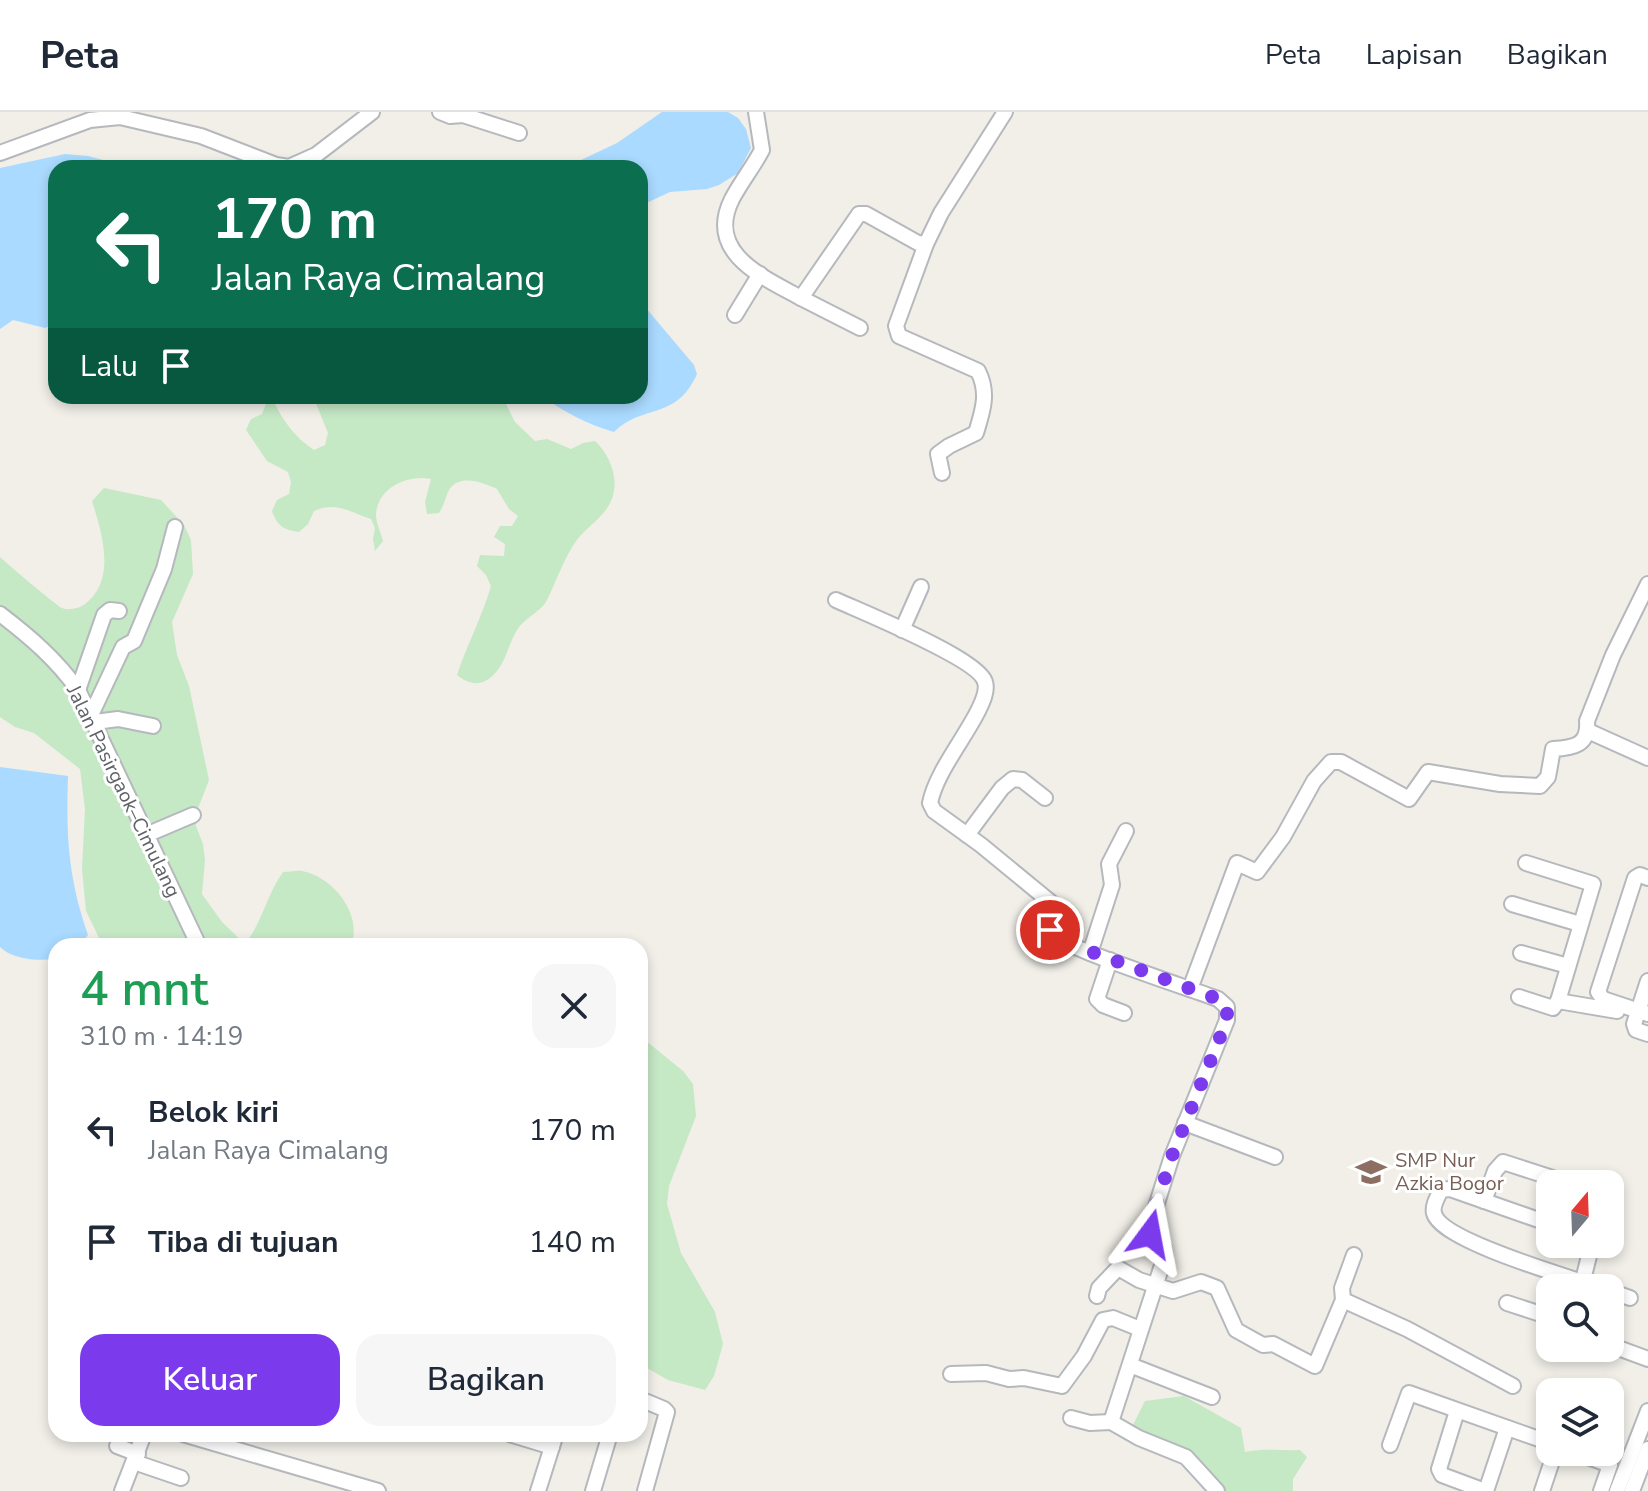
<!DOCTYPE html>
<html lang="id">
<head>
<meta charset="utf-8">
<style>
  :root { --surface:#fff; --page:#f6f6f7; --text:#1f2937; --muted:#747a83; --line:#e0e1e3; --accent:#7c3aed }
  body { margin:0; font-family:"Nunito Sans",sans-serif; background:var(--page); color:var(--text); height:100vh; display:flex; flex-direction:column; font-size:30px; white-space:nowrap }
  * { box-sizing:border-box; margin:0 }
  p { font-size:26px; color:var(--muted) }
  .icon { flex:none; width:44px; height:44px; fill:none; stroke:currentColor; stroke-width:2; stroke-linecap:round; stroke-linejoin:round }
  .map { position:relative; flex:1; overflow:hidden }
  .panel { position:absolute; left:48px; top:826px; width:600px; height:504px; display:flex; flex-direction:column; background:var(--surface); border-radius:24px; box-shadow:0 4px 12px #0003 }
  .panel>* { flex:none }
  .guide { position:absolute; left:48px; top:48px; width:600px; height:244px; border-radius:24px; box-shadow:0 4px 12px #0003; background:#0b6e4f; color:#fff; overflow:hidden }
  .needle { width:52px; rotate:19deg }
  .tools { position:absolute; left:1536px; top:1058px; display:grid; gap:16px }
  .tools a { display:grid; place-items:center; width:88px; height:88px; border-radius:16px; background:var(--surface); box-shadow:0 4px 12px #0003; font-size:40px }
  .pin { position:absolute; display:grid; place-items:center; width:68px; height:68px; color:#fff; margin:-34px; border:4px solid #fff; border-radius:50%; box-shadow:0 2px 8px #0007 }
  .me { position:absolute; width:88px; margin:-44px; rotate:13deg; stroke-linejoin:round; filter:drop-shadow(0 0 6px #0008) }
  .turn { display:flex; align-items:center; gap:28px; height:168px; padding:0 32px; font-size:36px }
  .turn .icon { width:104px; height:104px; stroke-width:2.5 }
  .turn b { display:block; font-size:56px; line-height:68px }
  .then { display:flex; align-items:center; height:76px; padding:0 32px; background:#0003; gap:16px; font-size:30px }
  .round { display:grid; place-items:center; flex:none; width:84px; height:84px; border-radius:24px; background:var(--page) }
  .summary { display:flex; align-items:center; justify-content:space-between; height:136px; padding:0 32px }
  h1 { font-size:48px; font-weight:600; line-height:60px; color:#1e9e55 }
  .action { display:flex; gap:16px; margin-top:auto; padding:16px 32px }
  .action a { flex:1; height:92px; border-radius:24px; background:var(--accent); color:#fff; font-size:32px; font-weight:600; line-height:92px; text-align:center }
  .action a+a { background:var(--page); color:var(--text) }
  ul { padding:0; list-style:none }
  li { display:flex; align-items:center; gap:24px; height:112px; padding:0 32px }
  li div { flex:1 }
  li b { display:block; font-size:30px }
  li em { font-style:normal }
  header { display:flex; align-items:center; gap:48px; box-sizing:border-box; height:112px; padding:0 40px; background:var(--surface); border-bottom:2px solid var(--line) }
  header strong { font-size:38px }
  nav { display:flex; gap:44px; margin-inline-start:auto; font-size:28px }
  .map>svg:first-child { display:block }
  .green { fill:#c5e8c5 }
  .water { fill:#aadaff }
  .lines { fill:none; stroke-linecap:round; stroke-linejoin:round }
  .minor-casing { stroke:#b5b8bc; stroke-width:18 }
  .minor { stroke:#fff; stroke-width:14 }
  .route { stroke:#7c3aed; stroke-width:14; stroke-dasharray:0 25.2 }
  .labels { text-anchor:middle; stroke-width:6; stroke-linejoin:round; paint-order:stroke }
  .street-label { font-size:20px; fill:#5f6368; stroke:#fff }
  .education-label { font-size:20px; fill:#785e54; stroke:#fff; text-anchor:start }
</style>
</head>
<body>
<header>
<strong>Peta</strong>
<nav><a>Peta</a><a>Lapisan</a><a>Bagikan</a></nav>
</header>
<div class="map">
<svg width="1648" height="1379" viewBox="0 0 1648 1379">
  <rect width="100%" height="100%" fill="#f1efe8"/>
  <g class="green">
    <path d="M 265,284 L 271,284 C 281,306 294,325 314,338 L 325,333 L 328,321 L 313,284 L 502,284 L 515,310 L 535,329 L 547,327 L 571,337 L 583,331 L 595,329 C 608,341 617,361 614,379 C 610,404 586,413 574,432 C 563,449 556,470 547,488 C 541,500 524,506 517,518 C 507,534 506,554 490,566 C 478,575 467,571 457,563 C 467,533 482,505 491,474 L 486,463 L 477,454 L 480,443 L 504,444 L 505,432 L 494,425 L 500,414 L 512,414 L 518,404 L 509,397 L 497,377 C 484,371 460,361 449,378 C 446,383 445,392 439,401 L 427,402 L 425,390 L 431,367 C 409,362 377,375 376,403 C 376,411 381,421 383,429 L 375,439 L 373,427 L 375,416 L 371,407 C 350,400 335,389 314,399 L 308,412 L 299,420 C 283,418 277,413 272,399 L 277,388 L 289,382 L 291,370 L 288,360 L 267,349 L 246,318 L 251,307 L 262,302 L 266,292 Z"/>
    <path d="M 104,376 L 161,388 L 184,413 L 191,428 L 193,462 L 172,510 L 177,543 L 189,574 L 209,668 L 197,699 L 196,714 L 203,732 L 205,748 L 202,782 L 222,810 L 245,832 C 263,809 266,784 283,760 C 289,760 296,758 302,759 C 334,765 363,803 351,834 L 103,834 L 86,799 L 82,757 L 85,697 L 80,657 L 34,621 L 15,615 L 0,605 L 0,445 C 5,450 57,494 62,496 C 69,499 80,496 85,492 C 117,468 102,421 92,389 Z"/>
    <path d="M 640,924 L 683,959 L 693,972 L 696,1004 L 669,1074 L 667,1092 L 681,1141 L 715,1200 L 723,1232 L 714,1264 L 705,1278 L 668,1268 L 640,1252 Z"/>
    <path d="M 1184,1284 L 1241,1316 L 1245,1340 C 1266,1336 1280,1339 1300,1338 L 1307,1345 L 1293,1367 L 1293,1379 L 1226,1379 L 1205,1353 L 1180,1338 L 1132,1315 L 1145,1289 Z"/>
  </g>
  <g class="water">
    <path d="M 662,0 L 728,0 L 738,6 L 746,17 L 751,36 L 738,61 L 719,73 L 707,77 L 670,80 L 640,94 L 640,56 L 564,56 L 617,31 Z"/>
    <path d="M 65,42 L 88,44 L 134,56 L 56,56 L 56,214 L 53,212 L 45,216 L 13,208 L 0,217 L 0,56 Z"/>
    <path d="M 640,189 L 694,253 L 697,262 C 676,309 644,291 614,320 C 586,312 565,300 541,284 L 640,284 Z"/>
    <path d="M 0,655 L 68,664 C 66,724 68,765 88,823 L 79,834 L 56,834 L 56,847 C 38,849 13,848 0,835 Z"/>
  </g>
  <g class="lines">
    <g class="minor-casing">
      <g id="minor">
        <path d="M 440,0 L 450,4 L 463,3 L 519,21"/>
        <path d="M 756,0 L 762,38 C 753,55 741,70 732,87 C 705,141 763,165 801,186 L 859,102 L 866,102 L 918,131 L 926,132"/>
        <path d="M 0,41 L 90,8 L 120,5 L 201,24 L 276,53 L 289,55 L 316,43 L 372,0"/>
        <path d="M 801,186 L 860,216"/>
        <path d="M 735,203 L 760,162"/>
        <path d="M 942,361 L 938,342 L 949,334 L 976,321 C 983,298 989,281 978,259 L 899,224 L 896,214 L 926,132 L 941,101 L 1005,0"/>
        <path d="M 836,488 C 862,500 979,547 985,570 C 988,579 982,591 978,599 C 964,627 936,661 930,691 L 934,699 L 981,733 L 1054,793 C 1053,802 1046,814 1052,822 C 1062,835 1194,878 1218,887 L 1227,895 L 1227,908 L 1172,1044 L 1151,1110 L 1150,1122 L 1164,1136 L 1165,1144 L 1111,1310 L 1139,1326 L 1186,1345 L 1217,1379"/>
        <path d="M 0,502 C 30,525 56,547 78,578 L 199,834"/>
        <path d="M 902,518 L 921,475"/>
        <path d="M 78,578 L 104,503 L 110,498 L 119,499"/>
        <path d="M 91,603 L 123,535 L 134,529 L 164,457 L 175,415"/>
        <path d="M 95,610 L 118,607 L 153,614"/>
        <path d="M 1588,619 L 1648,646"/>
        <path d="M 146,723 L 193,703"/>
        <path d="M 967,723 L 1002,676 L 1013,667 L 1022,668 L 1045,686"/>
        <path d="M 1526,751 L 1593,772 L 1558,889"/>
        <path d="M 1648,766 L 1640,763 L 1635,766 L 1598,880 L 1603,887 L 1648,902"/>
        <path d="M 1512,792 L 1580,812"/>
        <path d="M 1090,841 L 1112,773 L 1109,752 L 1126,719"/>
        <path d="M 1521,841 L 1568,854"/>
        <path d="M 1110,848 L 1097,887 L 1103,893 L 1124,901"/>
        <path d="M 1648,869 L 1634,912 L 1636,918 L 1648,922"/>
        <path d="M 1190,877 L 1237,751 L 1257,760 L 1283,725 L 1314,669 L 1331,650 L 1341,650 L 1409,687 L 1428,660 L 1500,672 L 1540,674 L 1548,665 L 1553,637 C 1574,636 1589,633 1587,609 L 1613,543 L 1648,472"/>
        <path d="M 1519,885 L 1553,896 L 1558,889 L 1617,899"/>
        <path d="M 1185,1011 L 1275,1045"/>
        <path d="M 1562,1068 C 1578,1068 1599,1065 1612,1075 L 1610,1081"/>
        <path d="M 1484,1089 L 1495,1059 L 1503,1050 L 1571,1072"/>
        <path d="M 1550,1112 L 1450,1077 L 1441,1078 C 1438,1084 1432,1094 1434,1101 C 1440,1129 1572,1166 1601,1176"/>
        <path d="M 1581,1176 L 1592,1132"/>
        <path d="M 1610,1179 L 1630,1186"/>
        <path d="M 1097,1184 L 1099,1176 L 1118,1156 L 1139,1168 L 1173,1179 L 1201,1170 L 1217,1176 L 1236,1218 L 1263,1233 L 1273,1232 L 1315,1254 L 1343,1188 L 1342,1176 L 1354,1143"/>
        <path d="M 1343,1188 L 1407,1217 L 1513,1274"/>
        <path d="M 1507,1191 L 1550,1205"/>
        <path d="M 1610,1233 L 1648,1247"/>
        <path d="M 1130,1253 L 1212,1285"/>
        <path d="M 951,1262 L 986,1261 L 1009,1267 L 1024,1266 L 1062,1274 L 1084,1244 L 1103,1208 L 1113,1206 L 1140,1217"/>
        <path d="M 640,1287 L 664,1297 L 667,1300 L 645,1379"/>
        <path d="M 1457,1299 L 1439,1357 L 1442,1363 L 1485,1379"/>
        <path d="M 1071,1306 L 1090,1311 L 1111,1310"/>
        <path d="M 183,1322 L 378,1379"/>
        <path d="M 509,1322 L 552,1335"/>
        <path d="M 1390,1333 L 1409,1281 L 1550,1331"/>
        <path d="M 117,1334 L 138,1342"/>
        <path d="M 1574,1340 L 1610,1353 L 1601,1379"/>
        <path d="M 134,1350 L 181,1366"/>
        <path d="M 122,1379 L 144,1322"/>
        <path d="M 538,1379 L 556,1322"/>
        <path d="M 593,1379 L 610,1322"/>
        <path d="M 1486,1379 L 1507,1316"/>
        <path d="M 1542,1379 L 1555,1340"/>
        <path d="M 1617,1379 L 1648,1299"/>
        <path d="M 1632,1379 L 1648,1337"/>
      </g>
    </g>
    <use href="#minor" class="minor"/>
  </g>
  <g class="lines">
    <path class="route" d="M 1050,818 L 1060,828 L 1218,887 L 1227,895 L 1227,908 L 1172,1044 L 1151,1110 L 1150,1122"/>
  </g>
  <defs>
    <g id="school-bare" transform="scale(2.4)"><path d="M0-5L7-2L0 1L-7-2ZM-4 1L0 2.5L4 1V4Q0 6-4 4Z" fill="#8d6e63" stroke="#fff" stroke-width="2.5" paint-order="stroke"/></g>
  </defs>
  <g fill-rule="evenodd">
    <use href="#school-bare" x="1371" y="1060"/>
  </g>
  <g class="labels">
    <g class="street-label">
      <text transform="translate(124 679) rotate(64)" y="7">Jalan Pasirgaok–Cimulang</text>
    </g>
    <g class="education-label">
      <text x="1395" y="1055">SMP Nur<tspan x="1395" dy="23">Azkia Bogor</tspan></text>
    </g>
  </g>
</svg>
<div class="tools">
<a><svg class="needle" viewBox="-14 -14 28 28"><path d="M0-13l5 13h-10z" fill="#e53935"/><path d="M0 13l5-13h-10z" fill="#747a83"/></svg></a>
<a><svg class="icon" aria-label="search" viewBox="0 0 24 24"><circle cx="10" cy="10" r="6"/><path d="M15 15l6 6"/></svg></a>
<a><svg class="icon" aria-label="layers" viewBox="0 0 24 24"><path d="M12 4l9 5-9 5-9-5zM3 14l9 5 9-5"/></svg></a>
</div>
<div class="pin" style="left:1050px;top:818px;background:#d93025"><svg class="icon" aria-label="arrive" viewBox="0 0 24 24"><path d="M6 21V4h12l-3 4 3 4H6"/></svg></div>
<svg class="me" style="left:1150px;top:1122px" viewBox="-20 -20 40 40"><path d="M0-17L14 15 0 8-14 15z" fill="#7c3aed" stroke="#fff" stroke-width="4"/></svg>
<div class="guide">
<div class="turn"><svg class="icon" aria-label="left" viewBox="0 0 24 24"><path d="M17 20v-9H6M10 6l-5 5 5 5"/></svg><div><b>170 m</b>Jalan Raya Cimalang</div></div>
<div class="then">Lalu<svg class="icon" aria-label="arrive" viewBox="0 0 24 24"><path d="M6 21V4h12l-3 4 3 4H6"/></svg></div>
</div>
<section class="panel">
<div class="summary"><div><h1>4 mnt</h1><p>310 m · 14:19</p></div><a class="round"><svg class="icon" aria-label="close" viewBox="0 0 24 24"><path d="M6 6l12 12M18 6L6 18"/></svg></a></div>
<ul>
<li><svg class="icon" aria-label="left" viewBox="0 0 24 24"><path d="M17 20v-9H6M10 6l-5 5 5 5"/></svg><div><b>Belok kiri</b><p>Jalan Raya Cimalang</p></div><em>170 m</em></li>
<li><svg class="icon" aria-label="arrive" viewBox="0 0 24 24"><path d="M6 21V4h12l-3 4 3 4H6"/></svg><div><b>Tiba di tujuan</b></div><em>140 m</em></li>
</ul>
<div class="action"><a>Keluar</a><a>Bagikan</a></div>
</section>
</div>
</body>
</html>
